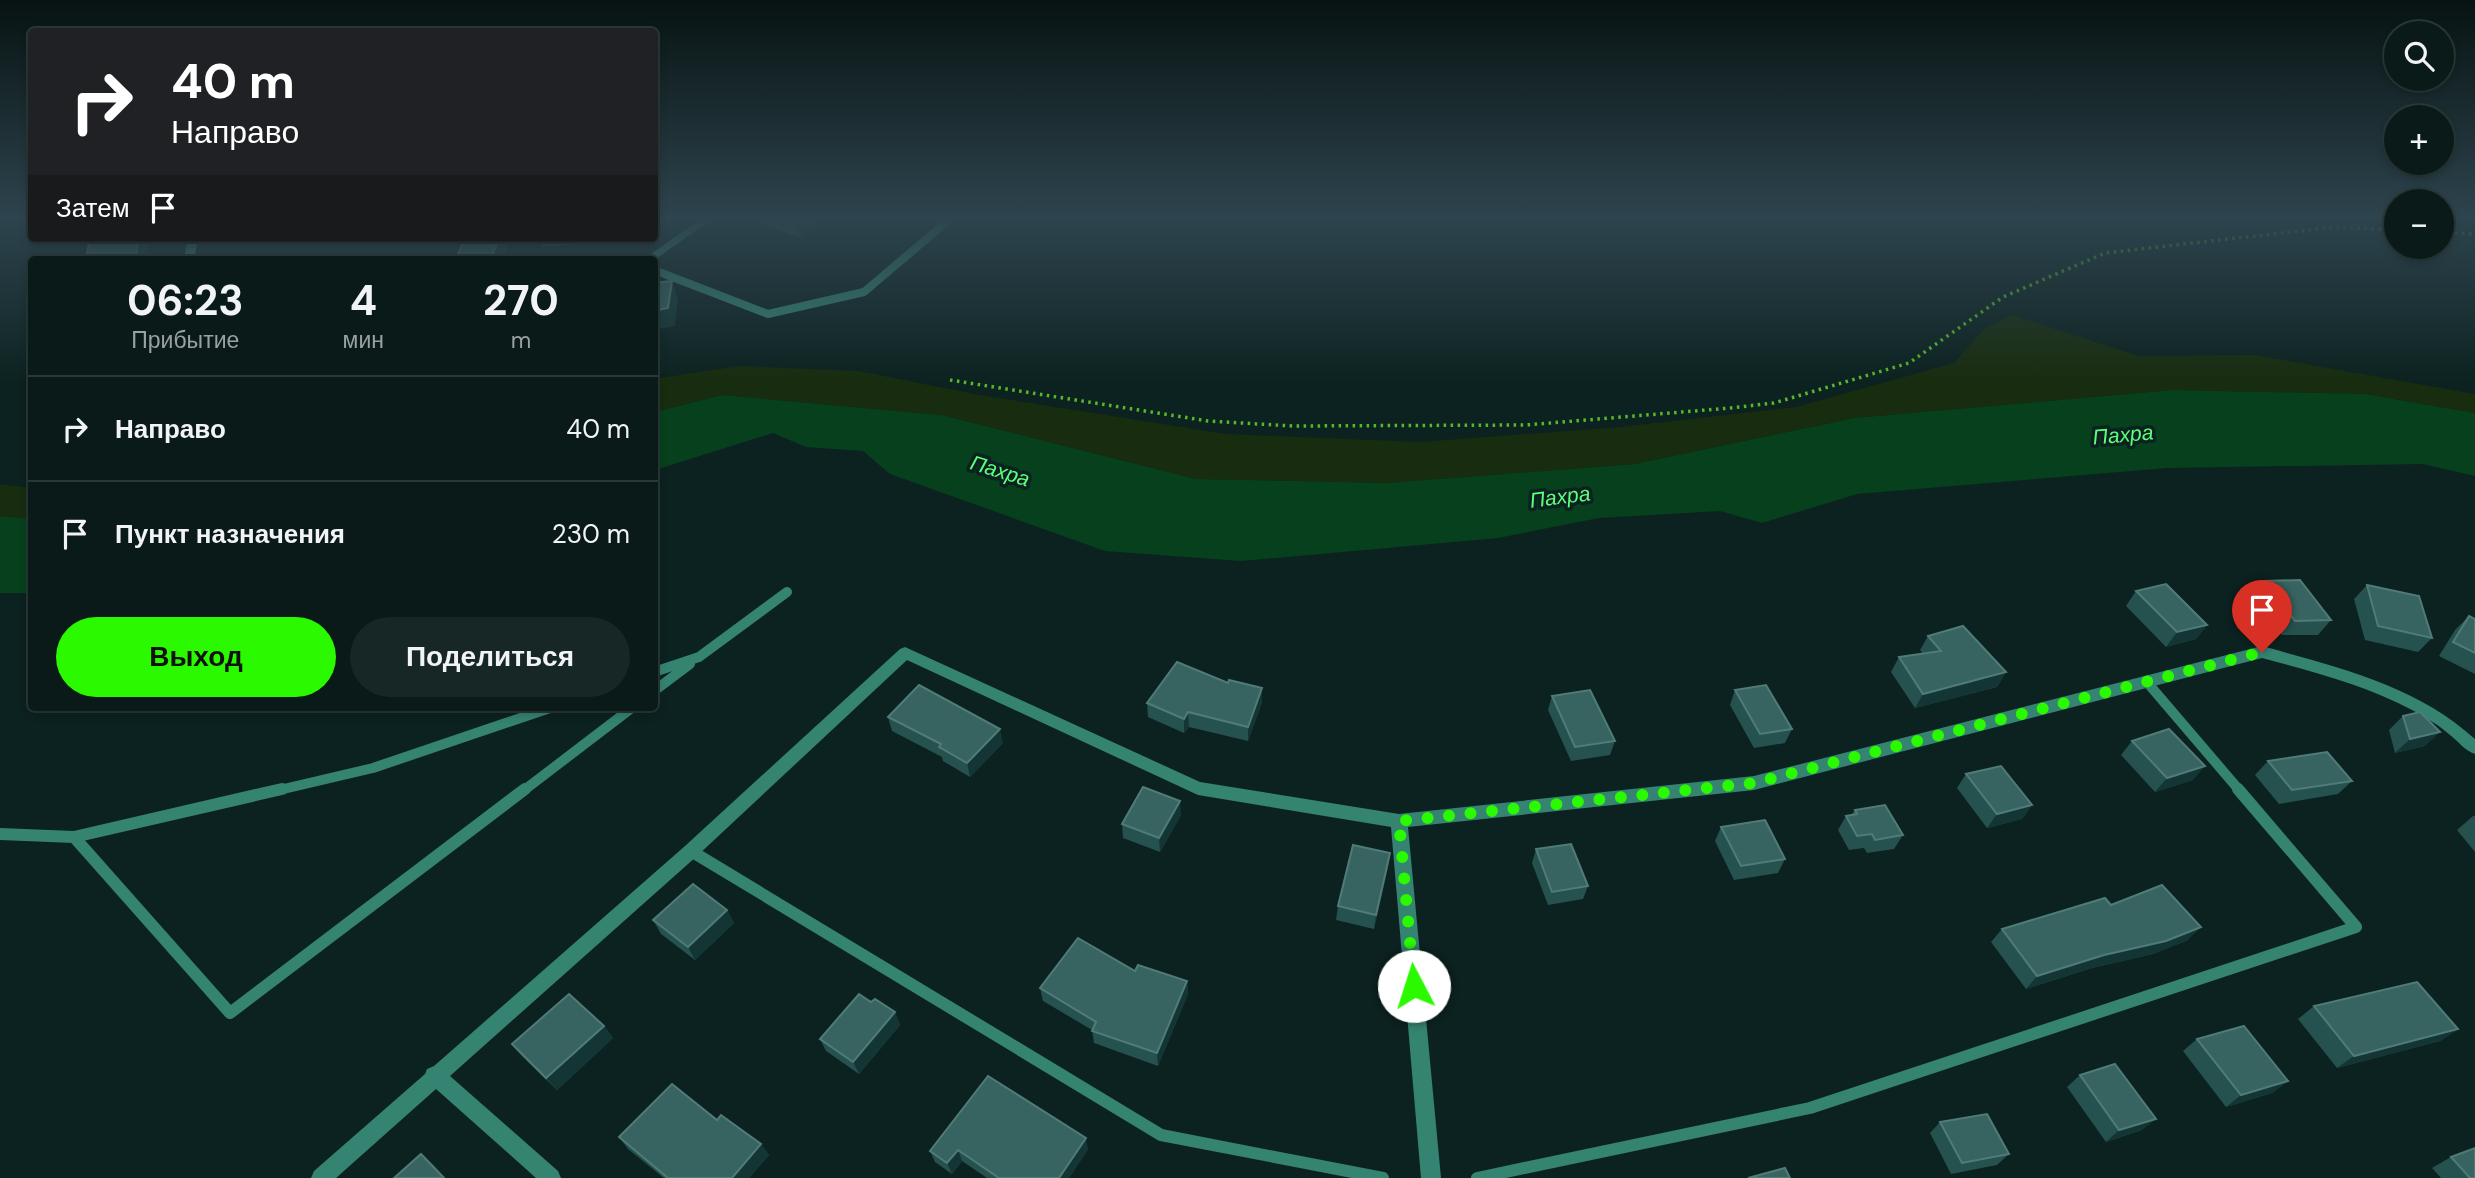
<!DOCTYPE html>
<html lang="ru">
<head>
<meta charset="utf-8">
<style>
  :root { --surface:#091a18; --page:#172725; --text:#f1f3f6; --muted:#99a1a2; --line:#293837; --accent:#2bf900 }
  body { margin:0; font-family:"DM Sans",sans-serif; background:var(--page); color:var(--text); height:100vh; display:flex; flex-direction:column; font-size:26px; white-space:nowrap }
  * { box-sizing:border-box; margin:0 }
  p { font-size:23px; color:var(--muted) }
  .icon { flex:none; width:38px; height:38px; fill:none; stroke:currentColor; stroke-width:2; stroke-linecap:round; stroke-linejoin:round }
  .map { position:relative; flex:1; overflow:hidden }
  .drawer { position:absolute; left:28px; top:256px; width:630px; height:455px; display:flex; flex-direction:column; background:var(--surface); border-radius:7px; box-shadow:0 4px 10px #0003,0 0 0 2px var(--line) }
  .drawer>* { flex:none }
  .hud { position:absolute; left:28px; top:28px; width:630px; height:214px; border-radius:7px; box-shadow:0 4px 10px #0003,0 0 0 2px var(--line); background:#202124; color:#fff; overflow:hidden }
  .fabs { position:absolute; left:2384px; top:21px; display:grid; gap:14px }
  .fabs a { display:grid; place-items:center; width:70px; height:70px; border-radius:50%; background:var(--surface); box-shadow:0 4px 10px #0003,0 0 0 2px var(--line); font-size:35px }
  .pin { position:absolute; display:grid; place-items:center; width:60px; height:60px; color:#fff; margin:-72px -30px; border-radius:50% 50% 50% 0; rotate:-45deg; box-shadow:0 0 7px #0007 }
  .pin .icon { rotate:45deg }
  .me { position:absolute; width:77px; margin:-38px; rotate:355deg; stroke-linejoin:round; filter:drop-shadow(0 0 5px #0008) }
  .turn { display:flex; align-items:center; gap:24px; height:147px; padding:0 28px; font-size:32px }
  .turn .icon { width:91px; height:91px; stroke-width:2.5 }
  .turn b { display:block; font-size:49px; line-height:60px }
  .then { display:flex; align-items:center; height:66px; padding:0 28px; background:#0003; gap:14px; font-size:26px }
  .eta { display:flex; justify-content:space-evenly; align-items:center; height:119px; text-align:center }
  .eta b { font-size:42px; font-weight:700; line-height:49px }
  .action { display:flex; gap:14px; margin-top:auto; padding:14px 28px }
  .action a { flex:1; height:80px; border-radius:42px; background:var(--accent); color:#111; font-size:28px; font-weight:700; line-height:80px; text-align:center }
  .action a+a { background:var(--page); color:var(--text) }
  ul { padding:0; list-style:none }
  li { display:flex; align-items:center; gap:21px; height:105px; padding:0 28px; border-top:2px solid var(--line) }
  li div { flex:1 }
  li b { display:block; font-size:26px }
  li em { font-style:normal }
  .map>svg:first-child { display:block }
  .green { fill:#182c0f }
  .water { fill:#07401c }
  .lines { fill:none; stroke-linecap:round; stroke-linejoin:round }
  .path { stroke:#59b829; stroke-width:3.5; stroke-dasharray:2.5 4.5; stroke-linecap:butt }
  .lane-far2 { stroke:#358371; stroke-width:8 }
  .lane-far1 { stroke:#358371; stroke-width:10 }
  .lane { stroke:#358371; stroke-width:12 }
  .street { fill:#358371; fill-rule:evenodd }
  .wall { fill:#25514e }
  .shaded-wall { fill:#133634 }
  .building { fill:#376460; stroke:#4f7c78; stroke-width:2 }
  .route { stroke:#2bf900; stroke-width:12; stroke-dasharray:0 21.6 }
  .labels { text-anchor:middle; stroke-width:7; stroke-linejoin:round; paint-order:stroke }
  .water-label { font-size:21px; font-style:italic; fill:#5cff7a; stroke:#0c2220 }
</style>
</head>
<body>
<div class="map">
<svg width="2475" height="1178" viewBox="0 0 2475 1178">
  <rect width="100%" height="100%" fill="#0c2220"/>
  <g class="green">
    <path d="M 2012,315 L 2139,356 L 2255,355 L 2475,394 L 2475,413 L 2365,394 L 2173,390 L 1854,418 L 1635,464 L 1386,483 L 1196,479 L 941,415 L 722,395 L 655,412 L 654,379 L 739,366 L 858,371 L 980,395 L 1226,434 L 1420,442 L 1621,427 L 1796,407 L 1954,363 L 1984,329 Z"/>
    <path d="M 0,484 L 31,488 L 31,519 L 0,516 Z"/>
  </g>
  <g class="water">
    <path d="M 2173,390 L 2365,394 L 2475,413 L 2475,476 L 2423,464 L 2167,468 L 1857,494 L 1762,523 L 1720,511 L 1599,518 L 1498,538 L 1241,561 L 1105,551 L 890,474 L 863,451 L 806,447 L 773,433 L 655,470 L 655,412 L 722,395 L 941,415 L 1196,479 L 1386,483 L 1635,464 L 1854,418 Z"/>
    <path d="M 0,516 L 31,519 L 31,593 L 0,593 Z"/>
  </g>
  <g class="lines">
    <g class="path">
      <path d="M 2441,232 L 2475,234"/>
      <path d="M 950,380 L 1208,421 L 1293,426 L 1526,425 L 1730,408 L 1774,403 L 1909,363 L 2003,297 L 2105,253 L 2334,227 L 2396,230"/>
    </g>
    <path class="lane-far2" d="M 654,270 L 768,314 L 864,292 L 951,218"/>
    <g class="lane-far1">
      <path d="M 654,672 L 699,657 L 787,592"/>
      <path d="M 2146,681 L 2240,791"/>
      <path d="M 654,691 L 690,664"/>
      <path d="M 275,791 L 373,768 L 553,707"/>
      <path d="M 523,791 L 633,707"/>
    </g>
    <g class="lane">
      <path d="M 0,834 L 74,837 L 282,789"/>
      <path d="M 74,837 L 230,1013 L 525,789"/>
      <path d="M 691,851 L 1161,1135 L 1383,1178"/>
      <path d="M 1477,1178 L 1810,1108 L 2356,927 L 2238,789"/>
    </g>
    <g class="street">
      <path d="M 702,218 L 714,218 L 654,260 L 644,259 Z"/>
      <path d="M 188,238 L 198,238 L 195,256 L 197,259 L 184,258 Z"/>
      <path d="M 2262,646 C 2337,667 2416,685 2475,739 L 2475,754 C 2465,751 2458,741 2450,735 C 2439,725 2426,718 2414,711 C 2366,685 2314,672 2262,658 L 1754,790 L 1408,827 L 1441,1178 L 1421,1178 L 1391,827 L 1198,795 L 907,660 L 697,856 L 450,1076 L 558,1171 L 561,1178 L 536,1178 L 436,1089 L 336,1178 L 311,1178 L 314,1171 L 425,1074 L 427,1069 L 434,1066 L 685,846 L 900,649 L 905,647 L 1200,782 L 1399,814 L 1754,776 Z"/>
    </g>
  </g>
  <g class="wall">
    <path d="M 762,218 L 818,218 L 819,222 L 800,237 L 764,225 Z"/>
    <path d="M 465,238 L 502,238 L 507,248 L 503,259 L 456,259 Z"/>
    <path d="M 539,238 L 596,238 L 598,242 L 543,247 Z"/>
    <path d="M 2265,581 L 2331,620 L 2318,635 L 2282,635 L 2253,595 Z"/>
    <path d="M 2367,585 L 2432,638 L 2418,652 L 2365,640 L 2354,599 Z"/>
    <path d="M 2136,591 L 2207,625 L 2196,639 L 2166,647 L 2126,606 Z"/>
    <path d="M 2469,616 L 2475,619 L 2475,674 L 2439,656 L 2455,630 Z"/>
    <path d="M 1928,636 L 2006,672 L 1997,687 L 1915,708 L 1891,672 L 1899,657 L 1923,654 L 1920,650 Z"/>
    <path d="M 1228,683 L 1262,688 L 1262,702 L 1248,741 L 1189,727 L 1184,733 L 1148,717 L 1147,703 Z"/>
    <path d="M 1735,690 L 1792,729 L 1785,743 L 1754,748 L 1730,705 Z"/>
    <path d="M 1552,696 L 1615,741 L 1610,755 L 1571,761 L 1548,710 Z"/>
    <path d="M 2403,716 L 2425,746 L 2395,753 L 2389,730 Z"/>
    <path d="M 888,717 L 1003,743 L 970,777 L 943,761 L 942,757 L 892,731 Z"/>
    <path d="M 2132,741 L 2193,780 L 2155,792 L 2121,755 Z"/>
    <path d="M 2268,761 L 2352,781 L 2338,794 L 2279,804 L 2255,775 Z"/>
    <path d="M 1966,774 L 2032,805 L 2022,819 L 1987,828 L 1957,788 Z"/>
    <path d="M 1855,810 L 1903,835 L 1894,849 L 1867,853 L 1864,848 L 1849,850 L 1838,830 L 1846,816 L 1851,815 Z"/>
    <path d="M 1181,815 L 1160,852 L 1123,838 L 1122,824 Z"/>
    <path d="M 2473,816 L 2475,816 L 2475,852 L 2457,830 Z"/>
    <path d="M 1721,827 L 1785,859 L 1778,873 L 1734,880 L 1715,841 Z"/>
    <path d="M 1536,849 L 1588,886 L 1583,899 L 1548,905 L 1532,863 Z"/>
    <path d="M 1388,867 L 1374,929 L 1336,920 L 1338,906 Z"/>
    <path d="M 2111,905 L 2188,940 L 2153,954 L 2092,968 L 2026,989 L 1991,942 L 2002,929 Z"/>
    <path d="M 727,910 L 734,923 L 695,960 L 661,934 L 653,920 Z"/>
    <path d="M 1135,971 L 1187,981 L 1188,994 L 1158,1066 L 1094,1043 L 1092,1030 L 1043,1001 L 1040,988 Z"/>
    <path d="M 871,1002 L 895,1012 L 900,1025 L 859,1074 L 826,1051 L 820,1039 Z"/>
    <path d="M 2314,1006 L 2458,1029 L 2440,1041 L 2337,1068 L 2298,1019 Z"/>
    <path d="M 604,1026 L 613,1038 L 557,1090 L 522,1056 L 512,1044 Z"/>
    <path d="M 2197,1039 L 2288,1081 L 2272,1093 L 2226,1107 L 2183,1051 Z"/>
    <path d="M 2080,1075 L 2142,1130 L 2106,1142 L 2067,1087 Z"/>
    <path d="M 988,1076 L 1088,1149 L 1069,1178 L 987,1178 L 962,1161 L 952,1174 L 935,1162 L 930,1151 Z"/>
    <path d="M 717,1120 L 761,1144 L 769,1155 L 749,1178 L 664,1178 L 628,1149 L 619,1137 Z"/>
    <path d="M 1940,1122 L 2009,1154 L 1997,1165 L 1951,1174 L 1930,1133 Z"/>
    <path d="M 2451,1157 L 2475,1178 L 2441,1178 L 2432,1168 Z"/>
  </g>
  <g class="shaded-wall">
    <path d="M 802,218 L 818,218 L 819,222 L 800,237 L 796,223 Z"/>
    <path d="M 138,238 L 149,238 L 147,259 L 136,259 Z"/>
    <path d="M 499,238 L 502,238 L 507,248 L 503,259 L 493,259 L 492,256 Z"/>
    <path d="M 672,281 L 678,300 L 675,326 L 654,330 L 654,311 Z"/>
    <path d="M 2207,625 L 2196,639 L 2166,647 L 2177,632 Z"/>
    <path d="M 2006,672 L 1997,687 L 1915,708 L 1923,694 Z"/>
    <path d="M 1262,688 L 1262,702 L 1248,741 L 1248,727 Z"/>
    <path d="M 1188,712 L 1189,727 L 1184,733 L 1184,719 Z"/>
    <path d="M 1000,729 L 1003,743 L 970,777 L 967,763 Z"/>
    <path d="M 2440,732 L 2425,746 L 2395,753 L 2410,739 Z"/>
    <path d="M 2205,766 L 2193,780 L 2155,792 L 2167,778 Z"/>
    <path d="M 1180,801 L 1181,815 L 1160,852 L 1159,838 Z"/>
    <path d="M 2032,805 L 2022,819 L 1987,828 L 1997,814 Z"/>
    <path d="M 1390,853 L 1388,867 L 1374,929 L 1376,915 Z"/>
    <path d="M 727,910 L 734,923 L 695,960 L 688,947 Z"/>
    <path d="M 2201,927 L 2188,940 L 2153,954 L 2092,968 L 2026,989 L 2037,976 L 2104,955 Z"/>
    <path d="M 1187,981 L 1188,994 L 1158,1066 L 1157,1053 Z"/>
    <path d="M 895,1012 L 900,1025 L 859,1074 L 853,1062 Z"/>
    <path d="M 604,1026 L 613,1038 L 557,1090 L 546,1078 Z"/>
    <path d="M 2458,1029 L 2440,1041 L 2337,1068 L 2354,1056 Z"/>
    <path d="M 2288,1081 L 2272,1093 L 2226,1107 L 2241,1095 Z"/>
    <path d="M 2156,1119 L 2142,1130 L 2106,1142 L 2119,1130 Z"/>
    <path d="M 1086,1138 L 1088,1149 L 1069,1178 L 1059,1178 Z"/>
    <path d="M 761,1144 L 769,1155 L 749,1178 L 732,1178 Z"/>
    <path d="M 958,1150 L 962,1161 L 952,1174 L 947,1163 Z"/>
    <path d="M 421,1154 L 434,1165 L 446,1178 L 444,1178 Z"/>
  </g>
  <g class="building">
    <path d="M 780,218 L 802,218 L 796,223 Z"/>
    <path d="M 90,238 L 138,238 L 136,259 L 86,259 Z"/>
    <path d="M 465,238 L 499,238 L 492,256 L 456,259 Z"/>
    <path d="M 672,281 L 668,308 L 654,311 L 654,283 Z"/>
    <path d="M 2300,580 L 2331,620 L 2295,621 L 2265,581 Z"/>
    <path d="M 2166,584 L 2207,625 L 2177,632 L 2136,591 Z"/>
    <path d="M 2367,585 L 2419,596 L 2432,638 L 2378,626 Z"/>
    <path d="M 2469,616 L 2475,619 L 2475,653 L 2453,642 Z"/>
    <path d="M 1963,626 L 2006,672 L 1923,694 L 1899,657 L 1941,651 L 1928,636 Z"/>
    <path d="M 1177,662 L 1228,683 L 1229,680 L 1262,688 L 1248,727 L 1188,712 L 1184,719 L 1147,703 Z"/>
    <path d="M 919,685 L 1000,729 L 967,763 L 939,747 L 941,744 L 888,717 Z"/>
    <path d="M 1766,685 L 1792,729 L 1760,734 L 1735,690 Z"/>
    <path d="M 1590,690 L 1615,741 L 1575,747 L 1552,696 Z"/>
    <path d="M 2420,712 L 2440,732 L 2410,739 L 2403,716 Z"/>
    <path d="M 2169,729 L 2205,766 L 2167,778 L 2132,741 Z"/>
    <path d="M 2327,752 L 2352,781 L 2292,790 L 2268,761 Z"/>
    <path d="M 2001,766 L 2032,805 L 1997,814 L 1966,774 Z"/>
    <path d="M 1143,787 L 1180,801 L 1159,838 L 1122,824 Z"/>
    <path d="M 1885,805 L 1903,835 L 1875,840 L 1872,834 L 1857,836 L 1846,816 L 1857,814 L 1855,810 Z"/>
    <path d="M 1765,820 L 1785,859 L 1741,866 L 1721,827 Z"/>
    <path d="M 1571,844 L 1588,886 L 1552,892 L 1536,849 Z"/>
    <path d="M 1353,845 L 1390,853 L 1376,915 L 1338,906 Z"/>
    <path d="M 693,884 L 727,910 L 688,947 L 653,920 Z"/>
    <path d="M 2162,885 L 2201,927 L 2166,941 L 2104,955 L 2037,976 L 2002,929 L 2105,898 L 2111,905 Z"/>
    <path d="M 1078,938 L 1135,971 L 1138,965 L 1187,981 L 1157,1053 L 1092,1031 L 1096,1022 L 1040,988 Z"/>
    <path d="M 2417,982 L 2458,1029 L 2354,1056 L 2314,1006 Z"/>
    <path d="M 569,994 L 604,1026 L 546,1078 L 512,1044 Z"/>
    <path d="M 859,994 L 871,1002 L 875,999 L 895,1012 L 853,1062 L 820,1039 Z"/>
    <path d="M 2244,1026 L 2288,1081 L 2241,1095 L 2197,1039 Z"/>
    <path d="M 2115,1064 L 2156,1119 L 2119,1130 L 2080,1075 Z"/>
    <path d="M 988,1076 L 1086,1138 L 1059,1178 L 999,1178 L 958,1150 L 947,1163 L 930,1151 Z"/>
    <path d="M 672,1084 L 717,1120 L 721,1115 L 761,1144 L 732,1178 L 668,1178 L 619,1137 Z"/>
    <path d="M 1987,1114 L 2009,1154 L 1962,1163 L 1940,1122 Z"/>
    <path d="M 2475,1148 L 2475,1178 L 2470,1178 L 2451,1157 Z"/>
    <path d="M 421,1154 L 444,1178 L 394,1178 Z"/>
    <path d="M 1785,1168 L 1790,1178 L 1748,1178 Z"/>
  </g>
  <linearGradient id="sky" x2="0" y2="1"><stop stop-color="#071312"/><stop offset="0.57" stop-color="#2e444e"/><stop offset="1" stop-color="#2e444e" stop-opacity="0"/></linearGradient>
  <rect width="2475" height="383" fill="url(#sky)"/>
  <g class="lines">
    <path class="route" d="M 1414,986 L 1399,821 L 1754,783 L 2262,652"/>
  </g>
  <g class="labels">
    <g class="water-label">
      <text transform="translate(2123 435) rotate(-5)" y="7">Пахра</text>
      <text transform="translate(1000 471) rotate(17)" y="7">Пахра</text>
      <text transform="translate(1560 497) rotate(-7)" y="7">Пахра</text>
    </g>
  </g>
</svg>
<div class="fabs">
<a><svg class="icon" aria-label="search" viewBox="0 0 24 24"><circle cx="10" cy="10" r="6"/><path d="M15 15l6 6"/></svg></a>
<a>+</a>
<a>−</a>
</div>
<div class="pin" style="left:2262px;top:652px;background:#d93025"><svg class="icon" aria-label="arrive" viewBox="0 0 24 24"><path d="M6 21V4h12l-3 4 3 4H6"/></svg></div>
<svg class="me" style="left:1414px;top:986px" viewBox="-20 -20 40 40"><circle r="19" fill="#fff"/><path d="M0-13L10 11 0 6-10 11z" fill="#2bf900"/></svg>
<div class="hud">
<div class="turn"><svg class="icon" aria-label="right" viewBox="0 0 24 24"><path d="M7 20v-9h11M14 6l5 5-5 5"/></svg><div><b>40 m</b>Направо</div></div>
<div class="then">Затем<svg class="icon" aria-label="arrive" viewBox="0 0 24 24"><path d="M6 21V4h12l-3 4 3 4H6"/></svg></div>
</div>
<section class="drawer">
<div class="eta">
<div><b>06:23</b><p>Прибытие</p></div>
<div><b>4</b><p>мин</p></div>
<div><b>270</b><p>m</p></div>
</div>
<ul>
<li><svg class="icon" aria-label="right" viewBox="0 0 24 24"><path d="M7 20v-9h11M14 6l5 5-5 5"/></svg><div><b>Направо</b></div><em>40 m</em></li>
<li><svg class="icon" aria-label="arrive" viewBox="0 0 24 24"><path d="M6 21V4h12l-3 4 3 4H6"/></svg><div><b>Пункт назначения</b></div><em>230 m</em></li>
</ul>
<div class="action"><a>Выход</a><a>Поделиться</a></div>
</section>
</div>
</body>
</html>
